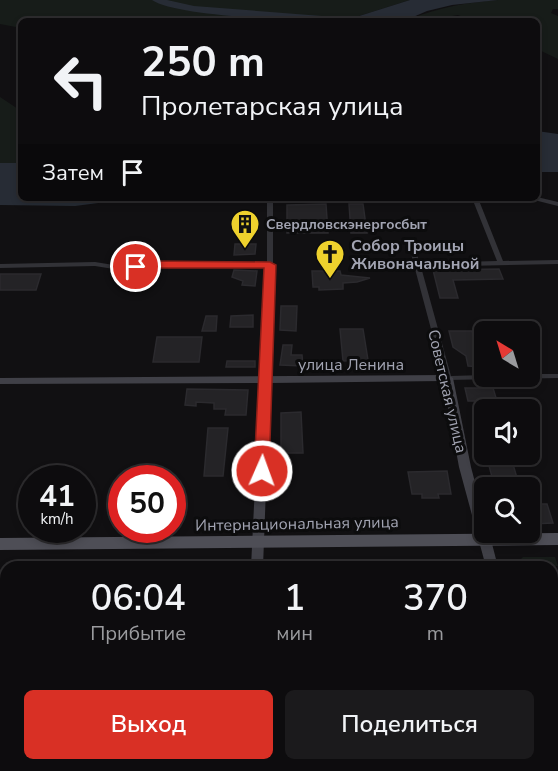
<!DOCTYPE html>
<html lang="ru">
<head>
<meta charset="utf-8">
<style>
  :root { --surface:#0d0c0e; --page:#1b1a1c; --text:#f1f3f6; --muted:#9a9b9e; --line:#2d2c2e; --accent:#d93025 }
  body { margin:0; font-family:"Nunito Sans",sans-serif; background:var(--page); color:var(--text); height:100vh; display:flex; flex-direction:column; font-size:22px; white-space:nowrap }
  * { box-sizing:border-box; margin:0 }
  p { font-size:20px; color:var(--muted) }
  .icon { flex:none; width:33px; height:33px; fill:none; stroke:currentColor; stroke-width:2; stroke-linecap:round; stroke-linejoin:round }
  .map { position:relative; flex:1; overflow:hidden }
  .sheet { position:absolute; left:0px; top:561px; width:558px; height:210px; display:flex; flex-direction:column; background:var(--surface); border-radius:18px 18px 0 0; box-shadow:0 3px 9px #0003,0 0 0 2px var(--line) }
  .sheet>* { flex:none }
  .banner { position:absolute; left:18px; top:18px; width:522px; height:183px; border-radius:9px; box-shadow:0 3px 9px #0003,0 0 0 2px var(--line); background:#0d0c0e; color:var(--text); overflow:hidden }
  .needle { width:39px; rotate:322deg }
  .buttons { position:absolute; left:474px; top:321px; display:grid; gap:12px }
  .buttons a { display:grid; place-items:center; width:66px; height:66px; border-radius:9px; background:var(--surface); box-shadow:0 3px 9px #0003,0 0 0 2px var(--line); font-size:30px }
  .speed { position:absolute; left:18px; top:465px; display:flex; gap:12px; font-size:30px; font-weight:700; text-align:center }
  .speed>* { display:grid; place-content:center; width:78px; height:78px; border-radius:50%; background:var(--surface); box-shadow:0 3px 9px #0003,0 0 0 2px var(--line); line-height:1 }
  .speed small { font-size:15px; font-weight:400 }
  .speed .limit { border:9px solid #d22; background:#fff; color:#111 }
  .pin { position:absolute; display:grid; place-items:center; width:51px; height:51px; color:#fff; margin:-26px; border:3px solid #fff; border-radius:50%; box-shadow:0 2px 6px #0007 }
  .me { position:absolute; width:66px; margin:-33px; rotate:2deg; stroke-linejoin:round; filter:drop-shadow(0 0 4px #0008) }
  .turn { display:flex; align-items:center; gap:21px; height:126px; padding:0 24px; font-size:27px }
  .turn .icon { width:78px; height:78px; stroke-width:2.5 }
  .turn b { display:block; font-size:42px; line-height:51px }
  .then { display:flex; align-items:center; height:57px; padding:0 24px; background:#0003; gap:12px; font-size:22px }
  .eta { display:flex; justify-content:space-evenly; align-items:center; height:102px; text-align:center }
  .eta b { font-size:36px; font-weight:600; line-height:42px }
  .cta { display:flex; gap:12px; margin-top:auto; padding:12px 24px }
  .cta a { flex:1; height:69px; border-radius:9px; background:var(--accent); color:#fff; font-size:24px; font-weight:600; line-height:69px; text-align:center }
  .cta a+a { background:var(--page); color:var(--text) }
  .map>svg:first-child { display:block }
  .green { fill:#171c19 }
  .water { fill:#272c35 }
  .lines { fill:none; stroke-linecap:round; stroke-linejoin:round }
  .river { fill:#272c35; fill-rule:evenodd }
  .building { fill:#242326; stroke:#2b2a2e; stroke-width:1.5 }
  .minor { fill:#323237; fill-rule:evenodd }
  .secondary { fill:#404047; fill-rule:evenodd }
  .primary { fill:#4e4e56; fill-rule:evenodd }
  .route { fill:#d93025; stroke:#8d1f18; stroke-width:1.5 }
  .labels { text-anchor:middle; stroke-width:6; stroke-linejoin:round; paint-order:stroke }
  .far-poi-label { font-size:14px; font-weight:bold; fill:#a2a4b2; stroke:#0c0c0d; text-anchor:start }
  .poi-label { font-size:16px; font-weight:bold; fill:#a2a4b2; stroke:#0c0c0d; text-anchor:start }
  .street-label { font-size:16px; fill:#a2a4b2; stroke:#0c0c0d }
</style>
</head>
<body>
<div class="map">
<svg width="558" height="771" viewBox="0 0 558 771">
  <rect width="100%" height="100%" fill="#111012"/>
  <g class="green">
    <path d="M 0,0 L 410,0 L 356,17 L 353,21 L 21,21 L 21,28 L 0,24 Z"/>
    <path d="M 498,0 L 558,0 L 558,9 L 553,9 L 551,13 L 558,16 L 558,59 L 537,49 L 537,21 L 471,21 L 458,15 L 425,21 L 404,21 C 438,8 462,3 498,0 Z"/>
    <path d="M 0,97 L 21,111 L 21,163 L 0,163 Z"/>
    <path d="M 523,557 L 555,557 L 558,566 L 553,566 L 554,570 L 552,567 L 530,567 L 520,560 Z"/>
  </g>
  <g class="water">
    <path d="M 410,0 L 498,0 L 452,5 L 427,11 L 404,21 L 353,21 L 356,17 Z"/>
    <path d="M 537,131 L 558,134 L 558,172 L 537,172 Z"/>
    <path d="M 0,163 L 21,163 L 21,198 L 137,198 L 75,206 L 0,205 Z"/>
  </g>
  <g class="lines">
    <path class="river" d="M 152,0 L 167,0 L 194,6 L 348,18 L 353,21 C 314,21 179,18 152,0 Z"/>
  </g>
  <g class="building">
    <path d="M 326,204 L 328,233 L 287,233 L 287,205 Z"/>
    <path d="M 349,204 L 363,204 L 367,233 L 351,233 Z"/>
    <path d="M 235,244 L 256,244 L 255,254 L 234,255 Z"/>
    <path d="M 499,269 L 503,279 L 453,280 L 458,298 L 440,298 L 433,270 Z"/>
    <path d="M 234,270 L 257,271 L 255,286 L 242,285 L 243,281 L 232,277 Z"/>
    <path d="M 312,271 L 340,271 L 341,275 L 370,278 L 357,282 L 343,283 L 343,289 L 319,290 L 319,287 L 313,287 Z"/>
    <path d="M 0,274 L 41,274 L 36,290 L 0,290 Z"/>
    <path d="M 281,306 L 297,306 L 296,331 L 280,330 Z"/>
    <path d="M 253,315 L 253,327 L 230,327 L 231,316 Z"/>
    <path d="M 206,316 L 217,316 L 216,331 L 202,331 Z"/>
    <path d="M 340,329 L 363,329 L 368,360 L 343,361 Z"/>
    <path d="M 449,331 L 472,331 L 477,349 L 484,349 L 484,367 L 468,366 L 466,356 L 453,347 Z"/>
    <path d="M 157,337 L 202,337 L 199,362 L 153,362 Z"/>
    <path d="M 283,345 L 292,345 L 291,355 L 302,355 L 303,366 L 280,365 Z"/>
    <path d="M 227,361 L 255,361 L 255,367 L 226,367 Z"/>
    <path d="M 465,388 L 493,388 L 497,401 L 468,401 Z"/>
    <path d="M 187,389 L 248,390 L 246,415 L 225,415 L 226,409 L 214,409 L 214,403 L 196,402 L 196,406 L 185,405 Z"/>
    <path d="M 301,412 L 303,453 L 281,453 L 281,413 Z"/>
    <path d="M 208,428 L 228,428 L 223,476 L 204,476 Z"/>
    <path d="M 512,461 L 520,488 L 495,488 L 488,462 Z"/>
    <path d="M 447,471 L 451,494 L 438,494 L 439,498 L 422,498 L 422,494 L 412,494 L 408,472 Z"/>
    <path d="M 530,504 L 547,504 L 553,523 L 530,524 Z"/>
  </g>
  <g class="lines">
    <g class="minor">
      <path d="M 537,197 L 558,202 L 558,206 L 530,199 L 529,198 Z"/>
      <path d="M 270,198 L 273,200 L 273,265 L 269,379 L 265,381 L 261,379 L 267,267 L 146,266 L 126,271 L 95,266 L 0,268 L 0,264 L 95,262 L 126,267 L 146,262 L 267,263 L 267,200 Z"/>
      <path d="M 472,198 L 478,198 L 503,261 L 558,260 L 558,264 L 421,267 L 451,376 L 484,375 L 484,376 L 530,376 L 530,374 L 558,374 L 558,378 L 448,380 L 444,378 L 410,250 L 413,248 L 415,249 L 420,263 L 497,261 Z"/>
    </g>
    <g class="secondary">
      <path d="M 448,375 L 453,378 L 471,467 L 484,517 L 484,532 L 489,532 L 498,567 L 486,567 L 459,467 L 443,381 L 270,383 L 263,567 L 251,567 L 260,383 L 0,384 L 0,378 Z"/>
      <rect x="245" y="765" width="16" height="6"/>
      <path d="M 529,765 L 545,765 L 546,771 L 530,771 Z"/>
    </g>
    <path class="primary" d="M 558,533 L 558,545 L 0,550 L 0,538 Z"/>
  </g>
  <path class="route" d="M 146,261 L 270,262 L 276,265 L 269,471 L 267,474 L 257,474 L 254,471 L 264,268 L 147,268 L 136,271 L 131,267 Z"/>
  <defs>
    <g id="building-pin" transform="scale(1.5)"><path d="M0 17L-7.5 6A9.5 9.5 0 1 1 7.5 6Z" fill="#eed12d" stroke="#0c0c0d"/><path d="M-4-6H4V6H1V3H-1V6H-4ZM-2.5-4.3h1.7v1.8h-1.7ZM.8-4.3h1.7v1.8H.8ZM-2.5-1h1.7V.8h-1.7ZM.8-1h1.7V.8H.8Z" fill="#111"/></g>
    <g id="church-pin" transform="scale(1.5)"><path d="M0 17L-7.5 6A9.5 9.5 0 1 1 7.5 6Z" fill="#eed12d" stroke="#0c0c0d"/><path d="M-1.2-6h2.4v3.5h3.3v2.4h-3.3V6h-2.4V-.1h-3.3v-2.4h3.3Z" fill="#111"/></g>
  </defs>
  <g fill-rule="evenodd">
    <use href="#building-pin" x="245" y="224"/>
    <use href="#church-pin" x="330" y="254"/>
  </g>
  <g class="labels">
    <g class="far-poi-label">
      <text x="266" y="229">Свердловскэнергосбыт</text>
    </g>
    <g class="poi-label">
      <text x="351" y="251">Собор Троицы<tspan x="351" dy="18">Живоначальной</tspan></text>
    </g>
    <g class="street-label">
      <text x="351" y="370">улица Ленина</text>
      <text transform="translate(448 391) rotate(77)" y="6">Советская улица</text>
      <text transform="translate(297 523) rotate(-1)" y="6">Интернациональная улица</text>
    </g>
  </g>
</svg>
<div class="buttons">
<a><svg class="needle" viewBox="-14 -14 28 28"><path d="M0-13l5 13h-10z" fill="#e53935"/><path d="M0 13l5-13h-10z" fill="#9a9b9e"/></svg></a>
<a><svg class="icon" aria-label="sound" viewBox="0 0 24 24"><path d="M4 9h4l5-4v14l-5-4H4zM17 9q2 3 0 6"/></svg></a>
<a><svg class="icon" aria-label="search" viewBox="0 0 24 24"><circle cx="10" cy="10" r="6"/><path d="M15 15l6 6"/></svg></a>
</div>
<div class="speed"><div>41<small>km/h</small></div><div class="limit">50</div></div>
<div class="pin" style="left:136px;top:267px;background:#d93025"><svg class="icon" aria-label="arrive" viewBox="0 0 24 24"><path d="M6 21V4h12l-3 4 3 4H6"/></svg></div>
<svg class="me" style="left:262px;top:471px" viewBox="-20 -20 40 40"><circle r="17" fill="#d93025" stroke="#fff" stroke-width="3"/><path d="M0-11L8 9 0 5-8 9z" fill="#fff"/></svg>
<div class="banner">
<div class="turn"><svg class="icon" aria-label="left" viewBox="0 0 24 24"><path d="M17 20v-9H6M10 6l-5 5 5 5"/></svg><div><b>250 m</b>Пролетарская улица</div></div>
<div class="then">Затем<svg class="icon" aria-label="arrive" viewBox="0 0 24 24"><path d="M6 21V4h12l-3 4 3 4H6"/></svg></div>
</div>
<section class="sheet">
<div class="eta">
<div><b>06:04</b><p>Прибытие</p></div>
<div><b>1</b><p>мин</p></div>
<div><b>370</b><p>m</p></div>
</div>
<div class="cta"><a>Выход</a><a>Поделиться</a></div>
</section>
</div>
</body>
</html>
